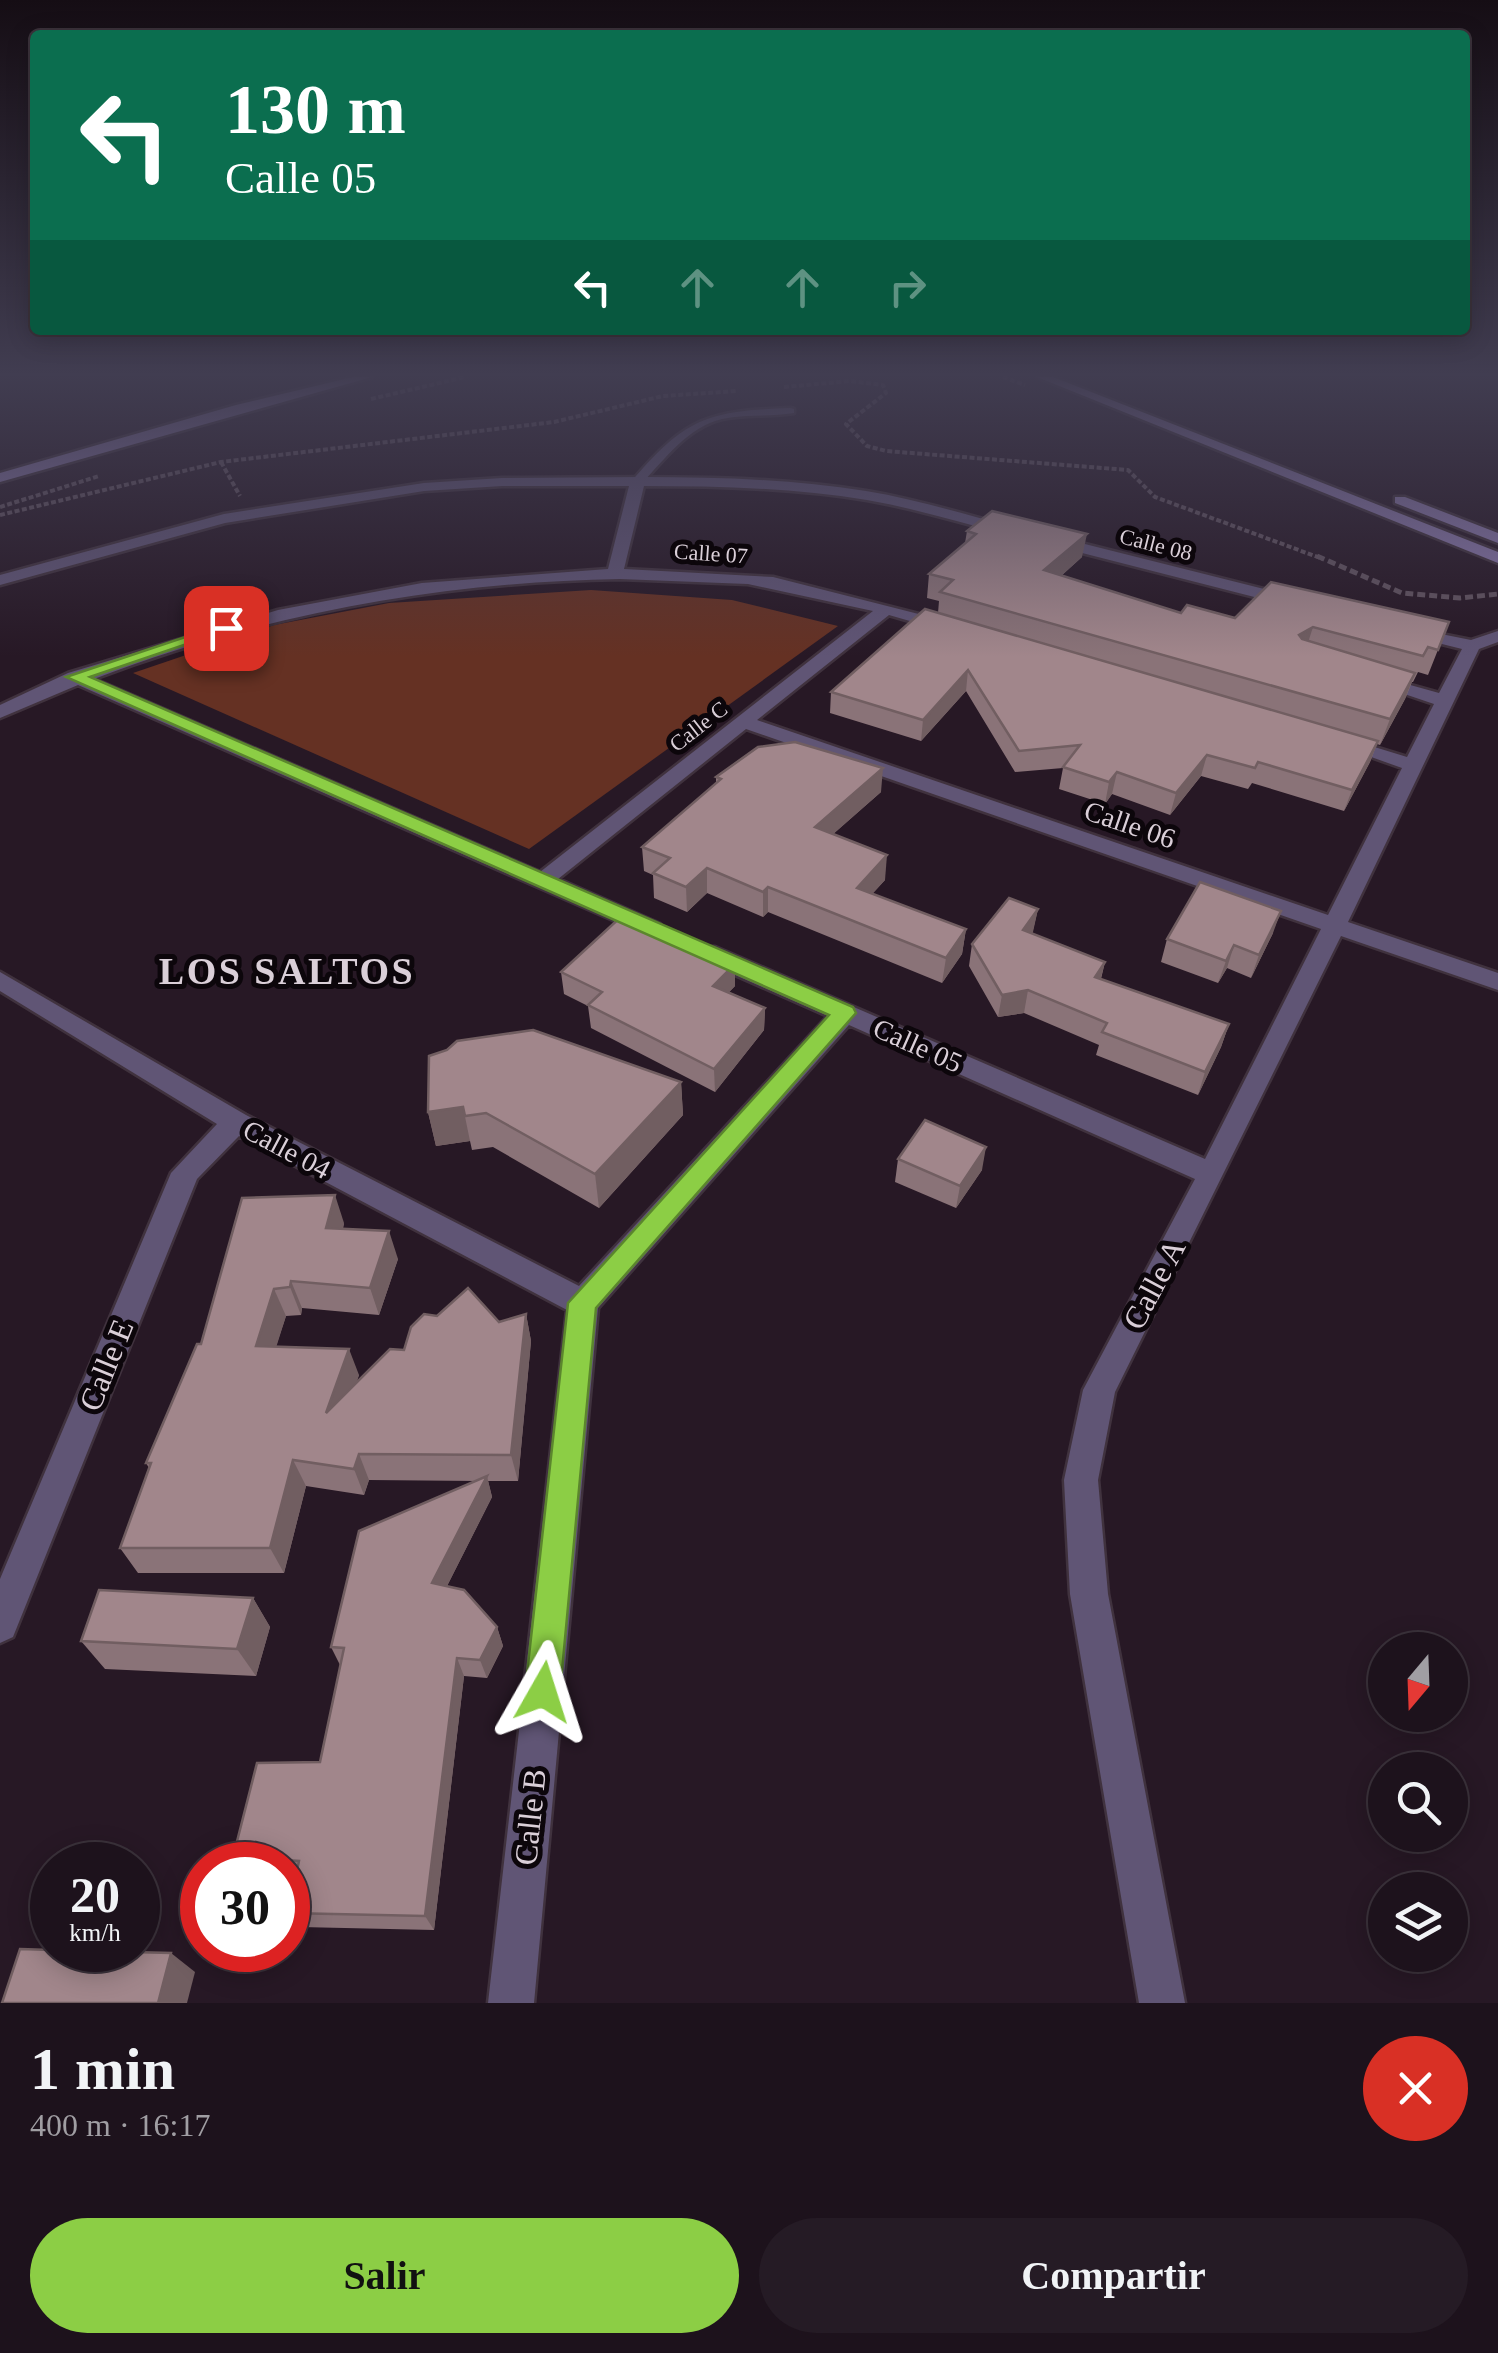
<!DOCTYPE html>
<html lang="es">
<head>
<meta charset="utf-8">
<style>
  :root { --surface:#1d121c; --page:#251b25; --text:#f1f3f6; --muted:#a09ea3; --line:#3b323b; --accent:#8cce45 }
  body { margin:0; font-family:Georgia,serif; background:var(--page); color:var(--text); height:100vh; display:flex; flex-direction:column; font-size:38px; white-space:nowrap }
  * { box-sizing:border-box; margin:0 }
  p { font-size:32px; color:var(--muted) }
  .icon { flex:none; width:55px; height:55px; fill:none; stroke:currentColor; stroke-width:2; stroke-linecap:round; stroke-linejoin:round }
  .map { position:relative; height:2003px; overflow:hidden }
  .sheet { display:flex; flex-direction:column; background:var(--surface); flex:1 }
  .sheet>* { flex:none }
  .guide { position:absolute; left:30px; top:30px; width:1440px; height:305px; border-radius:10px; box-shadow:0 5px 25px #0003,0 0 0 2px var(--line); background:#0b6e4f; color:#fff; overflow:hidden }
  .needle { width:65px; rotate:199deg }
  .tools { position:absolute; left:1368px; top:1632px; display:grid; gap:20px }
  .tools a { display:grid; place-items:center; width:100px; height:100px; border-radius:50%; background:var(--surface); box-shadow:0 5px 25px #0003,0 0 0 2px var(--line); font-size:50px }
  .speed { position:absolute; left:30px; top:1842px; display:flex; gap:20px; font-size:50px; font-weight:700; text-align:center }
  .speed>* { display:grid; place-content:center; width:130px; height:130px; border-radius:50%; background:var(--surface); box-shadow:0 5px 25px #0003,0 0 0 2px var(--line); line-height:1 }
  .speed small { font-size:25px; font-weight:400 }
  .speed .limit { border:15px solid #d22; background:#fff; color:#111 }
  .pin { position:absolute; display:grid; place-items:center; width:85px; height:85px; color:#fff; margin:-42px; border-radius:20px; box-shadow:0 5px 15px #0006 }
  .me { position:absolute; width:110px; margin:-55px; rotate:6deg; stroke-linejoin:round; filter:drop-shadow(0 0 8px #0008) }
  .turn { display:flex; align-items:center; gap:35px; height:210px; padding:0 30px; font-size:45px }
  .turn .icon { width:130px; height:130px; stroke-width:2.5 }
  .turn b { display:block; font-size:70px; line-height:85px }
  .lanes { display:flex; align-items:center; height:95px; padding:0 30px; background:#0003; justify-content:center; gap:50px; direction:ltr }
  .lanes .off { opacity:.35 }
  .round { display:grid; place-items:center; flex:none; width:105px; height:105px; border-radius:52px; background:var(--page) }
  .overview { display:flex; align-items:center; justify-content:space-between; height:170px; padding:0 30px }
  h1 { font-size:60px; font-weight:800; line-height:75px }
  .cta { display:flex; gap:20px; margin-top:auto; padding:20px 30px }
  .cta a { flex:1; height:115px; border-radius:60px; background:var(--accent); color:#111; font-size:40px; font-weight:800; line-height:115px; text-align:center }
  .cta a+a { background:var(--page); color:var(--text) }
  .map>svg:first-child { display:block }
  .green { fill:#653123 }
  .lines { fill:none; stroke-linecap:round; stroke-linejoin:round }
  .lane-casing { stroke:#40323e; stroke-width:5 }
  .street-casing { stroke:#40323e; stroke-width:5 }
  .secondary-casing { stroke:#40323e; stroke-width:5 }
  .path-far1 { stroke:#61535f; stroke-width:4; stroke-dasharray:5 2.5; stroke-linecap:butt }
  .path { stroke:#61535f; stroke-width:5; stroke-dasharray:8 4; stroke-linecap:butt }
  .lane { fill:#605575; fill-rule:evenodd }
  .street { fill:#605575; fill-rule:evenodd }
  .secondary { fill:#8675a6; fill-rule:evenodd }
  .wall { fill:#8a7378 }
  .shaded-wall { fill:#715e61 }
  .building { fill:#a1868b; stroke:#715e61; stroke-width:2.5 }
  .route { fill:#8cce45; stroke:#5b862d; stroke-width:2.5 }
  .labels { text-anchor:middle; stroke-width:10; stroke-linejoin:round; paint-order:stroke }
  .far-street-label { font-size:22px; fill:#dacfd8; stroke:#0c060b }
  .street-label { font-size:28px; fill:#dacfd8; stroke:#0c060b }
  .near-street-label { font-size:32px; fill:#dacfd8; stroke:#0c060b }
  .district-label { font-size:38px; font-weight:bold; letter-spacing:2.5px; fill:#dacfd8; stroke:#0c060b }
</style>
</head>
<body>
<div class="map">
<svg width="1498" height="2003" viewBox="0 0 1498 2003">
  <rect width="100%" height="100%" fill="#271825"/>
  <path class="green" d="M 591,590 L 732,600 L 838,626 L 529,849 L 133,673 L 274,625 L 389,603 Z"/>
  <g class="lines">
    <g class="lane-casing">
      <path id="lane" d="M 790,408 L 794,409 L 794,413 C 770,417 745,414 722,419 C 688,427 665,459 642,483 L 632,481 C 686,417 709,411 790,408 Z"/>
    </g>
    <g class="street-casing">
      <g id="street">
        <path d="M 502,478 C 624,478 746,472 866,491 C 916,499 966,515 1014,527 L 1014,533 L 1009,535 C 962,523 914,508 867,500 C 793,488 719,486 644,486 L 624,569 L 773,577 L 954,623 L 954,631 L 948,632 L 889,615 L 757,720 L 1328,915 L 1402,768 L 1332,743 L 1342,737 L 1407,757 L 1434,704 L 1369,682 L 1378,676 L 1439,693 L 1462,649 L 1406,635 L 1406,627 L 1471,640 L 1498,631 L 1498,642 L 1479,649 L 1348,922 L 1498,973 L 1498,990 L 1341,936 L 1115,1392 L 1098,1480 L 1108,1594 L 1185,2003 L 1139,2003 L 1070,1594 L 1064,1480 L 1083,1390 L 1195,1179 L 849,1025 L 598,1308 L 534,2003 L 488,2003 L 567,1310 L 239,1136 L 197,1179 L 13,1637 L 0,1643 L 0,1579 L 171,1173 L 217,1124 L 0,991 L 0,972 L 246,1115 L 579,1286 L 828,1016 L 699,959 L 695,953 L 699,947 L 715,947 L 1205,1159 L 1321,929 L 746,729 L 558,879 L 660,924 L 664,929 L 652,937 L 78,685 L 0,718 L 0,705 L 68,673 L 278,610 L 422,583 L 608,569 L 629,486 L 502,486 L 424,491 L 225,523 L 0,585 L 0,575 L 224,514 L 424,483 ZM 620,579 L 748,584 L 873,611 L 540,872 L 94,679 C 264,614 439,582 620,579 Z"/>
        <path d="M 1053,536 L 1296,597 L 1298,601 L 1290,606 L 1047,544 L 1047,538 Z"/>
      </g>
    </g>
    <g class="secondary-casing">
      <g id="secondary">
        <path d="M 353,377 L 372,377 L 0,482 L 0,473 L 236,405 Z"/>
        <path d="M 1037,377 L 1053,377 L 1498,552 L 1498,563 Z"/>
        <path d="M 1395,497 L 1405,497 L 1498,533 L 1498,543 L 1395,503 Z"/>
      </g>
    </g>
    <g class="path-far1">
      <path d="M 1003,377 L 1025,385"/>
      <path d="M 784,387 L 850,381 L 883,385 L 886,393 L 846,424 L 867,446 L 886,451 L 1128,470 L 1155,497 L 1323,559"/>
      <path d="M 371,399 L 465,377"/>
      <path d="M 221,462 L 240,496"/>
      <path d="M 0,507 L 99,476"/>
      <path d="M 0,515 L 221,462 L 554,422 L 663,396 L 736,391"/>
    </g>
    <path class="path" d="M 1317,556 L 1402,593 L 1460,598 L 1498,594"/>
    <use href="#lane" class="lane"/>
    <use href="#street" class="street"/>
    <use href="#secondary" class="secondary"/>
  </g>
  <g class="wall">
    <path d="M 967,531 L 1082,557 L 1061,576 L 1181,613 L 1235,618 L 1449,622 L 1428,675 L 1418,672 L 1413,682 L 1412,682 L 1405,699 L 1380,745 L 1377,744 L 1370,762 L 1344,811 L 1252,783 L 1248,789 L 1201,776 L 1170,815 L 1112,794 L 1105,804 L 1059,789 L 1063,768 L 1015,772 L 966,691 L 921,741 L 830,713 L 831,692 L 938,613 L 939,601 L 927,598 L 929,574 L 965,543 Z"/>
    <path d="M 716,777 L 881,792 L 833,834 L 885,880 L 872,894 L 966,929 L 962,954 L 942,983 L 768,912 L 763,917 L 707,893 L 687,912 L 654,898 L 653,875 L 644,871 L 642,847 L 716,783 Z"/>
    <path d="M 1038,909 L 1032,934 L 1105,962 L 1101,979 L 1229,1024 L 1221,1047 L 1198,1095 L 1096,1055 L 1099,1045 L 1024,1013 L 998,1017 L 969,966 L 972,944 Z"/>
    <path d="M 1273,933 L 1251,978 L 1227,968 L 1218,983 L 1161,962 L 1167,939 Z"/>
    <path d="M 561,972 L 735,986 L 729,992 L 765,1008 L 764,1030 L 715,1092 L 591,1028 L 588,1006 L 564,994 Z"/>
    <path d="M 681,1082 L 683,1115 L 599,1208 L 493,1147 L 472,1150 L 470,1141 L 436,1146 L 428,1112 Z"/>
    <path d="M 898,1159 L 982,1170 L 956,1208 L 895,1182 Z"/>
    <path d="M 344,1223 L 343,1229 L 398,1259 L 379,1315 L 302,1308 L 301,1315 L 286,1316 L 276,1346 L 359,1375 L 356,1383 L 404,1350 L 526,1314 L 531,1341 L 518,1481 L 488,1481 L 492,1497 L 447,1586 L 497,1627 L 503,1646 L 487,1678 L 464,1676 L 434,1930 L 300,1927 L 288,1913 L 296,1875 L 288,1874 L 288,1865 L 240,1865 L 233,1857 L 320,1762 L 340,1665 L 331,1647 L 477,1481 L 369,1480 L 364,1495 L 306,1486 L 284,1573 L 138,1573 L 120,1548 L 149,1468 L 146,1463 L 201,1344 Z"/>
    <path d="M 253,1598 L 270,1627 L 256,1676 L 105,1669 L 81,1641 Z"/>
  </g>
  <g class="shaded-wall">
    <path d="M 1087,534 L 1082,557 L 1040,595 L 1044,570 Z"/>
    <path d="M 1313,627 L 1305,652 L 1299,635 Z"/>
    <path d="M 968,670 L 966,691 L 921,741 L 923,720 Z"/>
    <path d="M 1415,673 L 1405,699 L 1380,745 L 1390,719 Z"/>
    <path d="M 1378,741 L 1370,762 L 1344,811 L 1352,790 Z"/>
    <path d="M 1207,755 L 1201,776 L 1170,815 L 1176,793 Z"/>
    <path d="M 883,768 L 881,792 L 814,851 L 815,827 Z"/>
    <path d="M 1117,772 L 1112,794 L 1105,804 L 1109,782 Z"/>
    <path d="M 887,855 L 885,880 L 855,913 L 857,888 Z"/>
    <path d="M 707,868 L 707,893 L 687,912 L 686,887 Z"/>
    <path d="M 768,887 L 768,912 L 763,917 L 763,892 Z"/>
    <path d="M 1038,909 L 1033,932 L 1019,953 L 1023,930 Z"/>
    <path d="M 1281,911 L 1273,933 L 1251,978 L 1259,955 Z"/>
    <path d="M 966,929 L 962,954 L 942,983 L 946,958 Z"/>
    <path d="M 1234,945 L 1227,968 L 1218,983 L 1226,961 Z"/>
    <path d="M 1105,962 L 1099,985 L 1095,977 Z"/>
    <path d="M 735,964 L 735,986 L 714,1008 L 713,986 Z"/>
    <path d="M 1028,990 L 1024,1013 L 998,1017 L 1002,995 Z"/>
    <path d="M 765,1008 L 764,1030 L 715,1092 L 714,1069 Z"/>
    <path d="M 1229,1024 L 1221,1047 L 1198,1095 L 1205,1072 Z"/>
    <path d="M 681,1082 L 683,1115 L 599,1208 L 595,1174 Z"/>
    <path d="M 463,1107 L 470,1141 L 436,1146 L 428,1112 Z"/>
    <path d="M 986,1147 L 982,1170 L 956,1208 L 960,1186 Z"/>
    <path d="M 335,1195 L 344,1223 L 335,1256 L 326,1228 Z"/>
    <path d="M 389,1231 L 398,1259 L 379,1315 L 370,1288 Z"/>
    <path d="M 291,1281 L 302,1308 L 301,1315 L 290,1287 Z"/>
    <path d="M 274,1289 L 286,1316 L 268,1373 L 256,1346 Z"/>
    <path d="M 526,1314 L 531,1341 L 518,1481 L 511,1455 Z"/>
    <path d="M 349,1349 L 359,1375 L 338,1440 L 326,1413 Z"/>
    <path d="M 359,1454 L 369,1480 L 364,1495 L 354,1469 Z"/>
    <path d="M 293,1460 L 306,1486 L 284,1573 L 270,1548 Z"/>
    <path d="M 487,1476 L 492,1497 L 439,1602 L 432,1583 Z"/>
    <path d="M 253,1598 L 270,1627 L 256,1676 L 237,1649 Z"/>
    <path d="M 497,1627 L 503,1646 L 487,1678 L 480,1660 Z"/>
    <path d="M 457,1658 L 464,1676 L 434,1930 L 425,1916 Z"/>
    <path d="M 171,1953 L 195,1972 L 187,2003 L 158,2003 Z"/>
  </g>
  <g class="building">
    <path d="M 992,511 L 1087,534 L 1044,570 L 1181,613 L 1187,605 L 1235,618 L 1271,582 L 1449,622 L 1438,650 L 1428,647 L 1423,656 L 1313,627 L 1299,635 L 1302,639 L 1415,673 L 1390,719 L 940,592 L 953,580 L 929,574 L 976,534 L 967,531 Z"/>
    <path d="M 925,609 L 1378,741 L 1352,790 L 1258,762 L 1255,768 L 1207,755 L 1176,793 L 1117,772 L 1109,782 L 1063,767 L 1080,745 L 1019,751 L 968,670 L 923,720 L 831,692 Z"/>
    <path d="M 795,742 L 883,768 L 815,827 L 887,855 L 857,888 L 966,929 L 946,958 L 768,887 L 763,892 L 707,868 L 686,887 L 653,873 L 670,858 L 642,847 L 721,779 L 716,777 L 758,747 Z"/>
    <path d="M 1200,882 L 1281,911 L 1259,955 L 1234,945 L 1226,961 L 1167,939 Z"/>
    <path d="M 1009,898 L 1038,909 L 1023,930 L 1105,962 L 1095,977 L 1229,1024 L 1205,1072 L 1102,1032 L 1107,1023 L 1028,990 L 1002,995 L 972,944 Z"/>
    <path d="M 624,914 L 735,964 L 713,986 L 765,1008 L 714,1069 L 588,1005 L 602,992 L 561,972 Z"/>
    <path d="M 533,1030 L 681,1082 L 595,1174 L 486,1113 L 465,1116 L 463,1107 L 428,1112 L 429,1056 L 447,1050 L 457,1041 Z"/>
    <path d="M 925,1120 L 986,1147 L 960,1186 L 898,1159 Z"/>
    <path d="M 335,1195 L 326,1228 L 389,1231 L 370,1288 L 291,1281 L 290,1287 L 274,1289 L 256,1346 L 349,1349 L 326,1413 L 390,1349 L 404,1350 L 411,1327 L 424,1314 L 437,1316 L 468,1288 L 499,1322 L 526,1314 L 511,1455 L 359,1454 L 354,1469 L 293,1460 L 270,1548 L 120,1548 L 151,1463 L 146,1463 L 197,1344 L 201,1344 L 242,1198 Z"/>
    <path d="M 487,1476 L 432,1583 L 464,1590 L 497,1627 L 480,1660 L 457,1658 L 425,1916 L 288,1913 L 299,1861 L 233,1857 L 257,1763 L 320,1762 L 344,1648 L 331,1647 L 359,1531 Z"/>
    <path d="M 99,1590 L 253,1598 L 237,1649 L 81,1641 Z"/>
    <path d="M 20,1949 L 52,1950 L 171,1953 L 158,2003 L 2,2003 Z"/>
  </g>
  <linearGradient id="sky" x2="0" y2="1"><stop stop-color="#150d14"/><stop offset="0.57" stop-color="#413d51"/><stop offset="1" stop-color="#413d51" stop-opacity="0"/></linearGradient>
  <rect width="1498" height="657" fill="url(#sky)"/>
  <path class="route" d="M 221,625 L 234,628 L 90,677 L 853,1007 L 856,1013 L 596,1308 L 560,1692 L 555,1705 L 543,1710 L 530,1705 L 525,1692 L 568,1303 L 829,1015 L 66,677 Z"/>
  <g class="labels">
    <g class="far-street-label">
      <text transform="translate(1156 544) rotate(14)" y="8">Calle 08</text>
      <text transform="translate(711 553) rotate(4)" y="8">Calle 07</text>
      <text transform="translate(698 726) rotate(-38)" y="8">Calle C</text>
    </g>
    <g class="street-label">
      <text transform="translate(1130 824) rotate(19)" y="10">Calle 06</text>
      <text transform="translate(918 1045) rotate(24)" y="10">Calle 05</text>
      <text transform="translate(287 1149) rotate(28)" y="10">Calle 04</text>
    </g>
    <g class="near-street-label">
      <text transform="translate(1154 1284) rotate(-62)" y="11">Calle A</text>
      <text transform="translate(106 1365) rotate(-68)" y="11">Calle E</text>
      <text transform="translate(530 1817) rotate(-84)" y="11">Calle B</text>
    </g>
    <g class="district-label">
      <text x="287" y="984">LOS SALTOS</text>
    </g>
  </g>
</svg>
<div class="tools">
<a><svg class="needle" viewBox="-14 -14 28 28"><path d="M0-13l5 13h-10z" fill="#e53935"/><path d="M0 13l5-13h-10z" fill="#a09ea3"/></svg></a>
<a><svg class="icon" aria-label="search" viewBox="0 0 24 24"><circle cx="10" cy="10" r="6"/><path d="M15 15l6 6"/></svg></a>
<a><svg class="icon" aria-label="layers" viewBox="0 0 24 24"><path d="M12 4l9 5-9 5-9-5zM3 14l9 5 9-5"/></svg></a>
</div>
<div class="speed"><div>20<small>km/h</small></div><div class="limit">30</div></div>
<div class="pin" style="left:226px;top:628px;background:#d93025"><svg class="icon" aria-label="arrive" viewBox="0 0 24 24"><path d="M6 21V4h12l-3 4 3 4H6"/></svg></div>
<svg class="me" style="left:543px;top:1692px" viewBox="-20 -20 40 40"><path d="M0-17L14 15 0 8-14 15z" fill="#8cce45" stroke="#fff" stroke-width="4"/></svg>
<div class="guide">
<div class="turn"><svg class="icon" aria-label="left" viewBox="0 0 24 24"><path d="M17 20v-9H6M10 6l-5 5 5 5"/></svg><div><b>130 m</b>Calle 05</div></div>
<div class="lanes"><svg class="icon" aria-label="left" viewBox="0 0 24 24"><path d="M17 20v-9H6M10 6l-5 5 5 5"/></svg><svg class="icon off" aria-label="ahead" viewBox="0 0 24 24"><path d="M12 20V5M6 11l6-6 6 6"/></svg><svg class="icon off" aria-label="ahead" viewBox="0 0 24 24"><path d="M12 20V5M6 11l6-6 6 6"/></svg><svg class="icon off" aria-label="right" viewBox="0 0 24 24"><path d="M7 20v-9h11M14 6l5 5-5 5"/></svg></div>
</div>
</div>
<section class="sheet">
<div class="overview"><div><h1>1 min</h1><p>400 m · 16:17</p></div><a class="round" style="background:#d93025;color:#fff"><svg class="icon" aria-label="close" viewBox="0 0 24 24"><path d="M6 6l12 12M18 6L6 18"/></svg></a></div>
<div class="cta"><a>Salir</a><a>Compartir</a></div>
</section>
</body>
</html>
